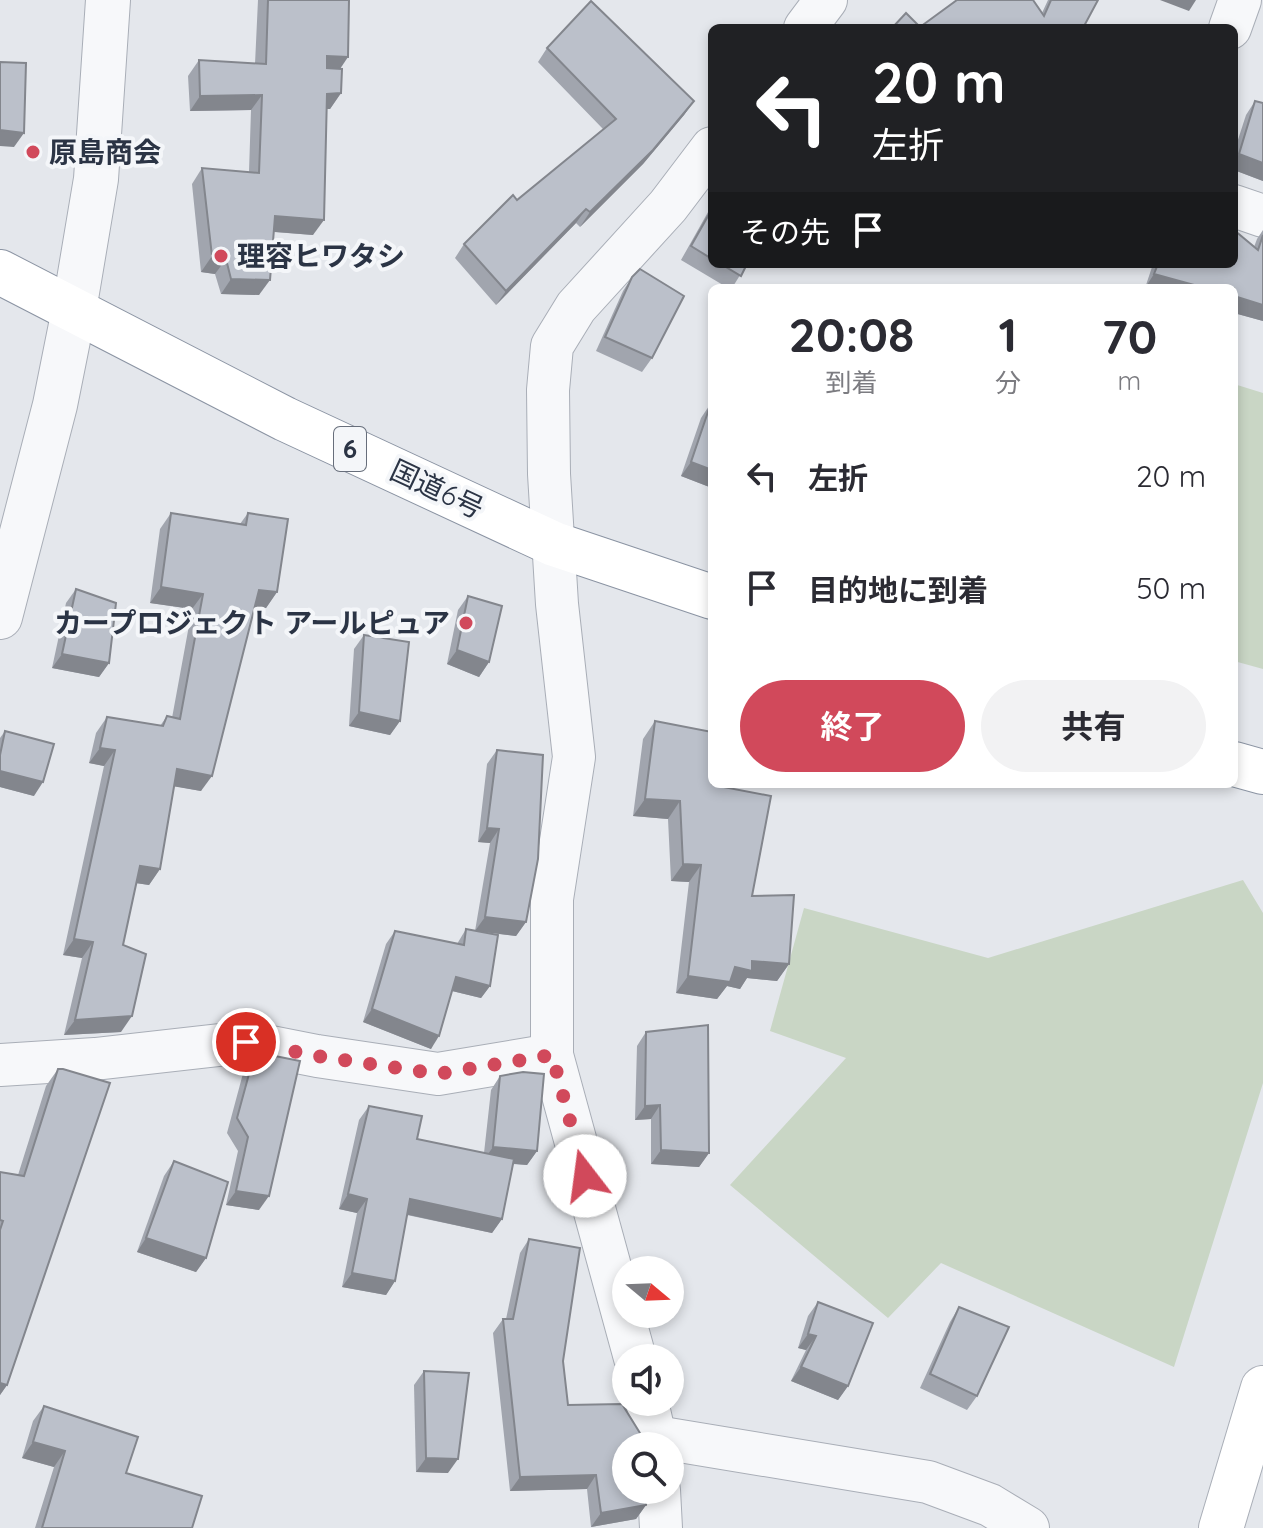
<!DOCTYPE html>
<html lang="ja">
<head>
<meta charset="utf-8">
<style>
  :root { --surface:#fff; --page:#f2f2f3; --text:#2b2b33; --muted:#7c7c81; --accent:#d1495b }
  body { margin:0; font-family:Quicksand,"Noto Sans JP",sans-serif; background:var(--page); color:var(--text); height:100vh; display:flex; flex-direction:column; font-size:30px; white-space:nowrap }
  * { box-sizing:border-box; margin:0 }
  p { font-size:26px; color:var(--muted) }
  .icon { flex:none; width:44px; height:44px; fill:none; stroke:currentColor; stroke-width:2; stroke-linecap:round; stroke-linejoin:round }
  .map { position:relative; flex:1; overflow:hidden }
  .panel { position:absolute; left:708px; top:284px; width:530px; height:504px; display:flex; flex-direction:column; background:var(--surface); border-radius:12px; box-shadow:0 4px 12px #0003 }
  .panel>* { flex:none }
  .hud { position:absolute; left:708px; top:24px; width:530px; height:244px; border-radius:12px; box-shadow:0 4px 12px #0003; background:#202124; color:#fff; overflow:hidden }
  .needle { width:52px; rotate:109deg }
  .tools { position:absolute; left:612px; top:1256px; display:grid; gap:16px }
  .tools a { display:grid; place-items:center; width:72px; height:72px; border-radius:50%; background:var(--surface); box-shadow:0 4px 12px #0003; font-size:40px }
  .pin { position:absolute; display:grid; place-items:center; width:68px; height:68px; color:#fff; margin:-34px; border:4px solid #fff; border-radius:50%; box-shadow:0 2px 8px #0007 }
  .me { position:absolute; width:88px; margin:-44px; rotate:345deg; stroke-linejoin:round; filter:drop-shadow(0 0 6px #0008) }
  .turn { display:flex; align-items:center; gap:28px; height:168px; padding:0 32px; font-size:36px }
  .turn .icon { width:104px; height:104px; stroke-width:2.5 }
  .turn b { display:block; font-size:56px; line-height:68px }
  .then { display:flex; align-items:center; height:76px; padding:0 32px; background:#0003; gap:16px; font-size:30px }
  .eta { display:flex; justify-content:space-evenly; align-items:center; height:136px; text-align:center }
  .eta b { font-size:48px; font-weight:700; line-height:56px }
  .action { display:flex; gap:16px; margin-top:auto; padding:16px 32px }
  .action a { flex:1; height:92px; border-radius:48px; background:var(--accent); color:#fff; font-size:32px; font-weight:700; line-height:92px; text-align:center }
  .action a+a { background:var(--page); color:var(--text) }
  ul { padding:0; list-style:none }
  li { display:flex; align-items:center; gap:24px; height:112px; padding:0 32px }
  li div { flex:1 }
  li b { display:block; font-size:30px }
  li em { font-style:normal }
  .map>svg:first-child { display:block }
  .green { fill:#c9d6c5 }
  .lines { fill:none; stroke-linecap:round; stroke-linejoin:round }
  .minor-casing { stroke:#a9aeb7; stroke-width:44 }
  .tertiary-casing { stroke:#a9aeb7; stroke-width:46 }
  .secondary-casing { stroke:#a9aeb7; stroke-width:46 }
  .trunk-casing { stroke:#8b94a3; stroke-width:46 }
  .minor { stroke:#f7f8fa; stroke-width:42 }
  .tertiary { stroke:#f7f8fa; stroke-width:44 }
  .secondary { stroke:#fff; stroke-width:44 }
  .trunk { stroke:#fff; stroke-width:44 }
  .wall { fill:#a1a5ae }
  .shaded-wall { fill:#83868d }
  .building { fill:#bbc0ca; stroke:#83868d; stroke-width:2 }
  .route { stroke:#d1495b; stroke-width:14; stroke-dasharray:0 25.2 }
  .poi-dot { fill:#d1495b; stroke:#f4f6f9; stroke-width:3 }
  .labels { text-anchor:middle; stroke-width:8; stroke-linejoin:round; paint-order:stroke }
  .shield { fill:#f4f6f9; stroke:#676e7b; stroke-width:2 }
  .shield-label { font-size:26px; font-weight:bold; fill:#2b3445 }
  .poi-label { font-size:28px; font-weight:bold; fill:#2b3445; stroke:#f4f6f9; text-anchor:start }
  .street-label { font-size:28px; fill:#2b3445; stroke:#f4f6f9 }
</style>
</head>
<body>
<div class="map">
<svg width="1263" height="1528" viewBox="0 0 1263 1528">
  <rect width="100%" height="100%" fill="#e4e7ec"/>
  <g class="green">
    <path d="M 1234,384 L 1263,393 L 1263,669 L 1234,661 Z"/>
    <path d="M 1243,880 L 1263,913 L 1263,1083 L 1174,1367 L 941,1263 L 888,1318 L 730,1185 L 846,1058 L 770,1031 L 804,908 L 988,958 Z"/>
  </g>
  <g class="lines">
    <g class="minor-casing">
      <g id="minor">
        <path d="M 805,28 L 826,0"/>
        <path d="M 1230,28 L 1240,0"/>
        <path d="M 1234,206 L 1263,216"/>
        <path d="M 0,1065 L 95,1059 L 246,1042 L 317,1056 L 438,1074 L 552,1055"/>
        <path d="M 635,1358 L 552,1055 L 552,899 L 574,757 L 557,604 L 549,474 L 548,390 L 552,346 L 576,307 L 668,206 L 712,148"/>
        <path d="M 647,1402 L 657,1446"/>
        <path d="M 656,1437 L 928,1482 L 990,1505 L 1028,1528"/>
        <path d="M 659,1490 L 661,1528"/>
      </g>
    </g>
    <g class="tertiary-casing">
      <path id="tertiary" d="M 0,617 L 55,405 L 74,310 L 96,179 L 108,0"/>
    </g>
    <g class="secondary-casing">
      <path id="secondary" d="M 1221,1528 L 1263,1388"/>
    </g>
    <g class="trunk-casing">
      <g id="trunk">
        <path d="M 0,272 L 285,419 L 554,544 L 712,597"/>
        <path d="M 1234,764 L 1263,772"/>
      </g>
    </g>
    <use href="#minor" class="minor"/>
    <use href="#tertiary" class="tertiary"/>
    <use href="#secondary" class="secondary"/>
    <use href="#trunk" class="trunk"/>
  </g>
  <g class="wall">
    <path d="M 258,0 L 349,0 L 340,69 L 341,93 L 330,109 L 326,109 L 313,235 L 274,232 L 259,295 L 221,294 L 215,274 L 201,272 L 192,184 L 202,168 L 249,172 L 251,110 L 190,111 L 188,76 L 199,60 L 255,64 Z"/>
    <path d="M 1048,0 L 1098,0 L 1083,28 L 920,27 L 1042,13 Z"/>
    <path d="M 547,48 L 694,101 L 684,115 L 643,164 L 580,227 L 576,223 L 496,305 L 455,258 L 464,244 L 603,129 L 538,62 Z"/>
    <path d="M 1255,101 L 1263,103 L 1263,181 L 1234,170 L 1234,152 L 1246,115 Z"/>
    <path d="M 712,205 L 712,264 L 747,264 L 732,288 L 728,288 L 681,260 Z"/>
    <path d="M 1263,230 L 1263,321 L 1234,313 L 1234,288 L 1145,288 L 1153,264 L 1234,264 L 1254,247 L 1257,239 Z"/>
    <path d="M 632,277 L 652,358 L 642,372 L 596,351 L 623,291 Z"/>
    <path d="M 711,403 L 712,488 L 681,476 L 701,418 Z"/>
    <path d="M 171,513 L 240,524 L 248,513 L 277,592 L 266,608 L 255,606 L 201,791 L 174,786 L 160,869 L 149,885 L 136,883 L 123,945 L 121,1032 L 64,1035 L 82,958 L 63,955 L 104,766 L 89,763 L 96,733 L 107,717 L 160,726 L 167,716 L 172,718 L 192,609 L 150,603 L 160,529 Z"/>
    <path d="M 76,589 L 109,663 L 99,677 L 52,668 L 66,603 Z"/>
    <path d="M 468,596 L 489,662 L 479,677 L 447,664 L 458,610 Z"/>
    <path d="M 364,635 L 400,721 L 390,735 L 349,726 L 354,649 Z"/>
    <path d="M 655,721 L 712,784 L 752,896 L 789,964 L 777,981 L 747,978 L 740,989 L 727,986 L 717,999 L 676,993 L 689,882 L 671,881 L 668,819 L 633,816 L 643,739 Z"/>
    <path d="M 5,731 L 34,796 L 0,787 L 0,738 Z"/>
    <path d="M 497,750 L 526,922 L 516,936 L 475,931 L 490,843 L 478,842 L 487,764 Z"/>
    <path d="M 466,929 L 490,986 L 481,998 L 452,991 L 431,1049 L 363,1022 L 386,944 L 395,931 L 457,944 Z"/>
    <path d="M 646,1032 L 709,1153 L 699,1167 L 651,1164 L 651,1119 L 635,1120 L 637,1046 Z"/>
    <path d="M 255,1052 L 259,1210 L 226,1205 L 238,1151 L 227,1133 L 245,1066 Z"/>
    <path d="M 58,1069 L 7,1385 L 0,1395 L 0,1172 L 18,1175 L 46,1086 Z"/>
    <path d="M 500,1076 L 537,1151 L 527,1165 L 513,1164 L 502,1219 L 492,1233 L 407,1215 L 395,1281 L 386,1295 L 342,1287 L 357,1213 L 339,1209 L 359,1120 L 369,1106 L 417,1139 L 484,1153 L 491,1090 Z"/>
    <path d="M 174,1161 L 206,1258 L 196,1272 L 137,1252 L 164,1176 Z"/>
    <path d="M 529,1239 L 563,1361 L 568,1405 L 646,1505 L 636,1519 L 591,1527 L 587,1489 L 510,1491 L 493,1333 L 503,1319 L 506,1319 L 520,1253 Z"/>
    <path d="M 818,1302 L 848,1386 L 838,1400 L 791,1381 L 806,1350 L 798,1348 L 808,1316 Z"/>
    <path d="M 959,1307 L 977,1396 L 967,1410 L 920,1388 L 950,1322 Z"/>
    <path d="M 424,1371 L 448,1473 L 416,1472 L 414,1385 Z"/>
    <path d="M 44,1406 L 126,1473 L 192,1528 L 35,1528 L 54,1467 L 22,1458 L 33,1421 Z"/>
  </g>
  <g class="shaded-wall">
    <path d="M 1160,0 L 1196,0 L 1189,11 Z"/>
    <path d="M 327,56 L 348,57 L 338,72 L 316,72 Z"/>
    <path d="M 341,93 L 330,109 L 316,109 L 327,94 Z"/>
    <path d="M 262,95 L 251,110 L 190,111 L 200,96 Z"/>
    <path d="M 694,101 L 684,115 L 643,164 L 580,227 L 590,212 Z"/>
    <path d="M 0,130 L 24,133 L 14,147 L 0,146 Z"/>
    <path d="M 1239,154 L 1263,163 L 1263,181 L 1234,170 L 1234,161 Z"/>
    <path d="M 586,209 L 576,223 L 496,305 L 506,291 Z"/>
    <path d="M 275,216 L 324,220 L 313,235 L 264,231 Z"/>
    <path d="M 212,256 L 226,259 L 215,274 L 201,272 Z"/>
    <path d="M 1154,274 L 1205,288 L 1145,288 Z"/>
    <path d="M 231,279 L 270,280 L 259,295 L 221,294 Z"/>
    <path d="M 1234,296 L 1263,305 L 1263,321 L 1234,313 Z"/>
    <path d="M 691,462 L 712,470 L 712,488 L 681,476 Z"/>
    <path d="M 161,587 L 203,594 L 192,609 L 150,603 Z"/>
    <path d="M 259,590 L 277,592 L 266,608 L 248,606 Z"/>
    <path d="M 457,650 L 489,662 L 479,677 L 447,664 Z"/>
    <path d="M 62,654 L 109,663 L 99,677 L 52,668 Z"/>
    <path d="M 359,712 L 400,721 L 390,735 L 349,726 Z"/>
    <path d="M 100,748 L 115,750 L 104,766 L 89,763 Z"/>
    <path d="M 177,769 L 212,776 L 201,791 L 166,785 Z"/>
    <path d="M 0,771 L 43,782 L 34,796 L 0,787 Z"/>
    <path d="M 645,799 L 680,801 L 668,819 L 633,816 Z"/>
    <path d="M 487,828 L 499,829 L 490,843 L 478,842 Z"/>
    <path d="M 683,864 L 701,865 L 689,882 L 671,881 Z"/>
    <path d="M 140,866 L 160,869 L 149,885 L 129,882 Z"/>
    <path d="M 485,917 L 526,922 L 516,936 L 475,931 Z"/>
    <path d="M 74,939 L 93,942 L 82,958 L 63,955 Z"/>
    <path d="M 752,961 L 789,964 L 777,981 L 747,978 L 740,989 L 727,986 L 717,999 L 676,993 L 688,976 L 735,967 Z"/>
    <path d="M 456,977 L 490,986 L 481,998 L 448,990 Z"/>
    <path d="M 372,1009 L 439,1036 L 431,1049 L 363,1022 Z"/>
    <path d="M 132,1016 L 121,1032 L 64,1035 L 75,1020 Z"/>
    <path d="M 660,1105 L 651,1119 L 635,1120 L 645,1106 Z"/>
    <path d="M 493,1147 L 537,1151 L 527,1165 L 483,1161 Z"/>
    <path d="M 661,1150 L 709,1153 L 699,1167 L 651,1164 Z"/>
    <path d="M 236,1191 L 269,1196 L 259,1210 L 226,1205 Z"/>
    <path d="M 348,1194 L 367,1199 L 357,1213 L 339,1209 Z"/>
    <path d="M 410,1199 L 502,1219 L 492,1233 L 400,1213 Z"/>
    <path d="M 146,1238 L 206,1258 L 196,1272 L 137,1252 Z"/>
    <path d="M 352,1273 L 395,1281 L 386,1295 L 342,1287 Z"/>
    <path d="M 808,1334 L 816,1336 L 806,1350 L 798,1348 Z"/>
    <path d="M 801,1367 L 848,1386 L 838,1400 L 791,1381 Z"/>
    <path d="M 0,1383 L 7,1385 L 0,1395 Z"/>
    <path d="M 33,1442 L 65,1451 L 54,1467 L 22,1458 Z"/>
    <path d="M 426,1458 L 458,1459 L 448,1473 L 416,1472 Z"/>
    <path d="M 596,1475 L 587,1489 L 510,1491 L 520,1477 Z"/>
    <path d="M 646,1505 L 636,1519 L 591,1527 L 601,1513 Z"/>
  </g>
  <g class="building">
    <path d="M 268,0 L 349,0 L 348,57 L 327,56 L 327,68 L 342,69 L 341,93 L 327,94 L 324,220 L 275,216 L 270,280 L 231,279 L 226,259 L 212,256 L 202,168 L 259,173 L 262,95 L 200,96 L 199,60 L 266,64 Z"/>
    <path d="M 957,0 L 1033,0 L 1044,16 L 1051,0 L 1098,0 L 1083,28 L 892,28 L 906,13 L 920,27 Z"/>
    <path d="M 591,1 L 694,101 L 653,150 L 590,212 L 586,209 L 506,291 L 464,244 L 513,195 L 517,200 L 616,119 L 547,48 Z"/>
    <path d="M 0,62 L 26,63 L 24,133 L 0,130 Z"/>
    <path d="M 1255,101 L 1263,103 L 1263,163 L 1239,154 Z"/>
    <path d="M 712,209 L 712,259 L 691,246 Z"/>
    <path d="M 1234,230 L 1258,250 L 1263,235 L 1263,305 L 1234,296 L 1234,288 L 1205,288 L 1154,274 L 1158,264 L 1234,264 Z"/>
    <path d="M 721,264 L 747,264 L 741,276 Z"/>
    <path d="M 640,269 L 684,296 L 652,358 L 605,337 L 632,277 Z"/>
    <path d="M 711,403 L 712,404 L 712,470 L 691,462 Z"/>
    <path d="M 171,513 L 246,525 L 248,513 L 288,519 L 277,592 L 259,590 L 212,776 L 177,769 L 160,869 L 140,866 L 123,945 L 146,954 L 132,1016 L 75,1020 L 93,942 L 74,939 L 115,750 L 100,748 L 107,717 L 163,726 L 167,716 L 180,719 L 203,594 L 161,587 Z"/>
    <path d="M 76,589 L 116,603 L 109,663 L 62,654 Z"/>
    <path d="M 468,596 L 502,606 L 489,662 L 457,650 Z"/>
    <path d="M 364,635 L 409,642 L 400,721 L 359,712 Z"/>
    <path d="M 655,721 L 712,732 L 712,784 L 718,784 L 718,786 L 771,796 L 752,896 L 794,895 L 789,964 L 752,961 L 752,971 L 735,967 L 730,982 L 688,976 L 701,865 L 683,864 L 680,801 L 645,799 Z"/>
    <path d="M 5,731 L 54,744 L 43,782 L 0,771 L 0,755 Z"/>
    <path d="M 497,750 L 543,755 L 538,859 L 526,922 L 485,917 L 499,829 L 487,828 Z"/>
    <path d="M 466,929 L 498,935 L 490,986 L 456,977 L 439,1036 L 372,1009 L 395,931 L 464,945 Z"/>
    <path d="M 708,1025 L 709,1153 L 661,1150 L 660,1105 L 645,1106 L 646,1032 Z"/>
    <path d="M 255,1052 L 300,1061 L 269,1196 L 236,1191 L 248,1137 L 237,1118 Z"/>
    <path d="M 58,1069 L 63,1069 L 110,1083 L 7,1385 L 0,1383 L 0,1230 L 3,1221 L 0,1220 L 0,1172 L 24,1176 Z"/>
    <path d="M 523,1072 L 544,1074 L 537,1151 L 493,1147 L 500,1076 Z"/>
    <path d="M 369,1106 L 422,1116 L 417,1139 L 514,1159 L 502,1219 L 410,1199 L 395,1281 L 352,1273 L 367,1199 L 348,1194 Z"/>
    <path d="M 174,1161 L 228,1182 L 206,1258 L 146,1238 Z"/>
    <path d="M 529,1239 L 580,1248 L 563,1361 L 568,1405 L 622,1404 L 648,1446 L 626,1446 L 626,1490 L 647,1490 L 646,1505 L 601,1513 L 596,1475 L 520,1477 L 503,1319 L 513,1319 Z"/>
    <path d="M 818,1302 L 873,1323 L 848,1386 L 801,1367 L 816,1336 L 808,1334 Z"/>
    <path d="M 959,1307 L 1009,1327 L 977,1396 L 930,1374 Z"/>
    <path d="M 424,1371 L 469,1373 L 458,1459 L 426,1458 Z"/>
    <path d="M 44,1406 L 138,1437 L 126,1473 L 202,1496 L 192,1528 L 42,1528 L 65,1451 L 33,1442 Z"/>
  </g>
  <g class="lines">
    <path class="route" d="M 246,1042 L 317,1056 L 438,1074 L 552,1055 L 585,1176"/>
  </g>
  <g class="poi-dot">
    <circle cx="33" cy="152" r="8"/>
    <circle cx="221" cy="256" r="8"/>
    <circle cx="466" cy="623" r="8"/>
  </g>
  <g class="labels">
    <rect class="shield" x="334" y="427" width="32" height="44" rx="6"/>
    <g class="shield-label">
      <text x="350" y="458">6</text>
    </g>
    <g class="poi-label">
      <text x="49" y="162">原島商会</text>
      <text x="237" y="266">理容ヒワタシ</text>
      <text x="450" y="633" text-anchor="end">カープロジェクト アールピュア</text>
    </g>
    <g class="street-label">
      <text transform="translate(437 489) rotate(25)" y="10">国道6号</text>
    </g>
  </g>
</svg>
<div class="tools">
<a><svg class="needle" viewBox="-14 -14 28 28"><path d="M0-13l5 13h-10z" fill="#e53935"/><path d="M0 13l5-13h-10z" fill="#7c7c81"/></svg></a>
<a><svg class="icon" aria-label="sound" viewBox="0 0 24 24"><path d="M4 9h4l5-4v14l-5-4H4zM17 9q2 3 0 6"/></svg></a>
<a><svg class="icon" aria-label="search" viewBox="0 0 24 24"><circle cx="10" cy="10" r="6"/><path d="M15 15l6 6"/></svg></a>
</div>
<div class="pin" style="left:246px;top:1042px;background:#d93025"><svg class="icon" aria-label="arrive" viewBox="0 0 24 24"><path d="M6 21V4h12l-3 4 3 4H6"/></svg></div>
<svg class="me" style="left:585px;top:1176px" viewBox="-20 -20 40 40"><circle r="19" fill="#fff"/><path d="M0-13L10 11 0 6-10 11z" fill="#d1495b"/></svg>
<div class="hud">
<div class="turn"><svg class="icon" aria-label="left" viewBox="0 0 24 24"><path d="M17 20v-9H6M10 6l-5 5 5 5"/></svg><div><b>20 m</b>左折</div></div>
<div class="then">その先<svg class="icon" aria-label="arrive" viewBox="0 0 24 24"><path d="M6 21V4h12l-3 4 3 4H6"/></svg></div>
</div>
<section class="panel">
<div class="eta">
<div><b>20:08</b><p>到着</p></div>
<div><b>1</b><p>分</p></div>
<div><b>70</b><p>m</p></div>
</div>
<ul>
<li><svg class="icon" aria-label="left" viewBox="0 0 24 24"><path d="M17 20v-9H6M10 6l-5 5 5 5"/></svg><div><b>左折</b></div><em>20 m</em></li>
<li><svg class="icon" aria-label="arrive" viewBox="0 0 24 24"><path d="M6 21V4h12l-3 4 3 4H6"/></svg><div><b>目的地に到着</b></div><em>50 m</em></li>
</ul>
<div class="action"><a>終了</a><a>共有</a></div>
</section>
</div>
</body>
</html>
